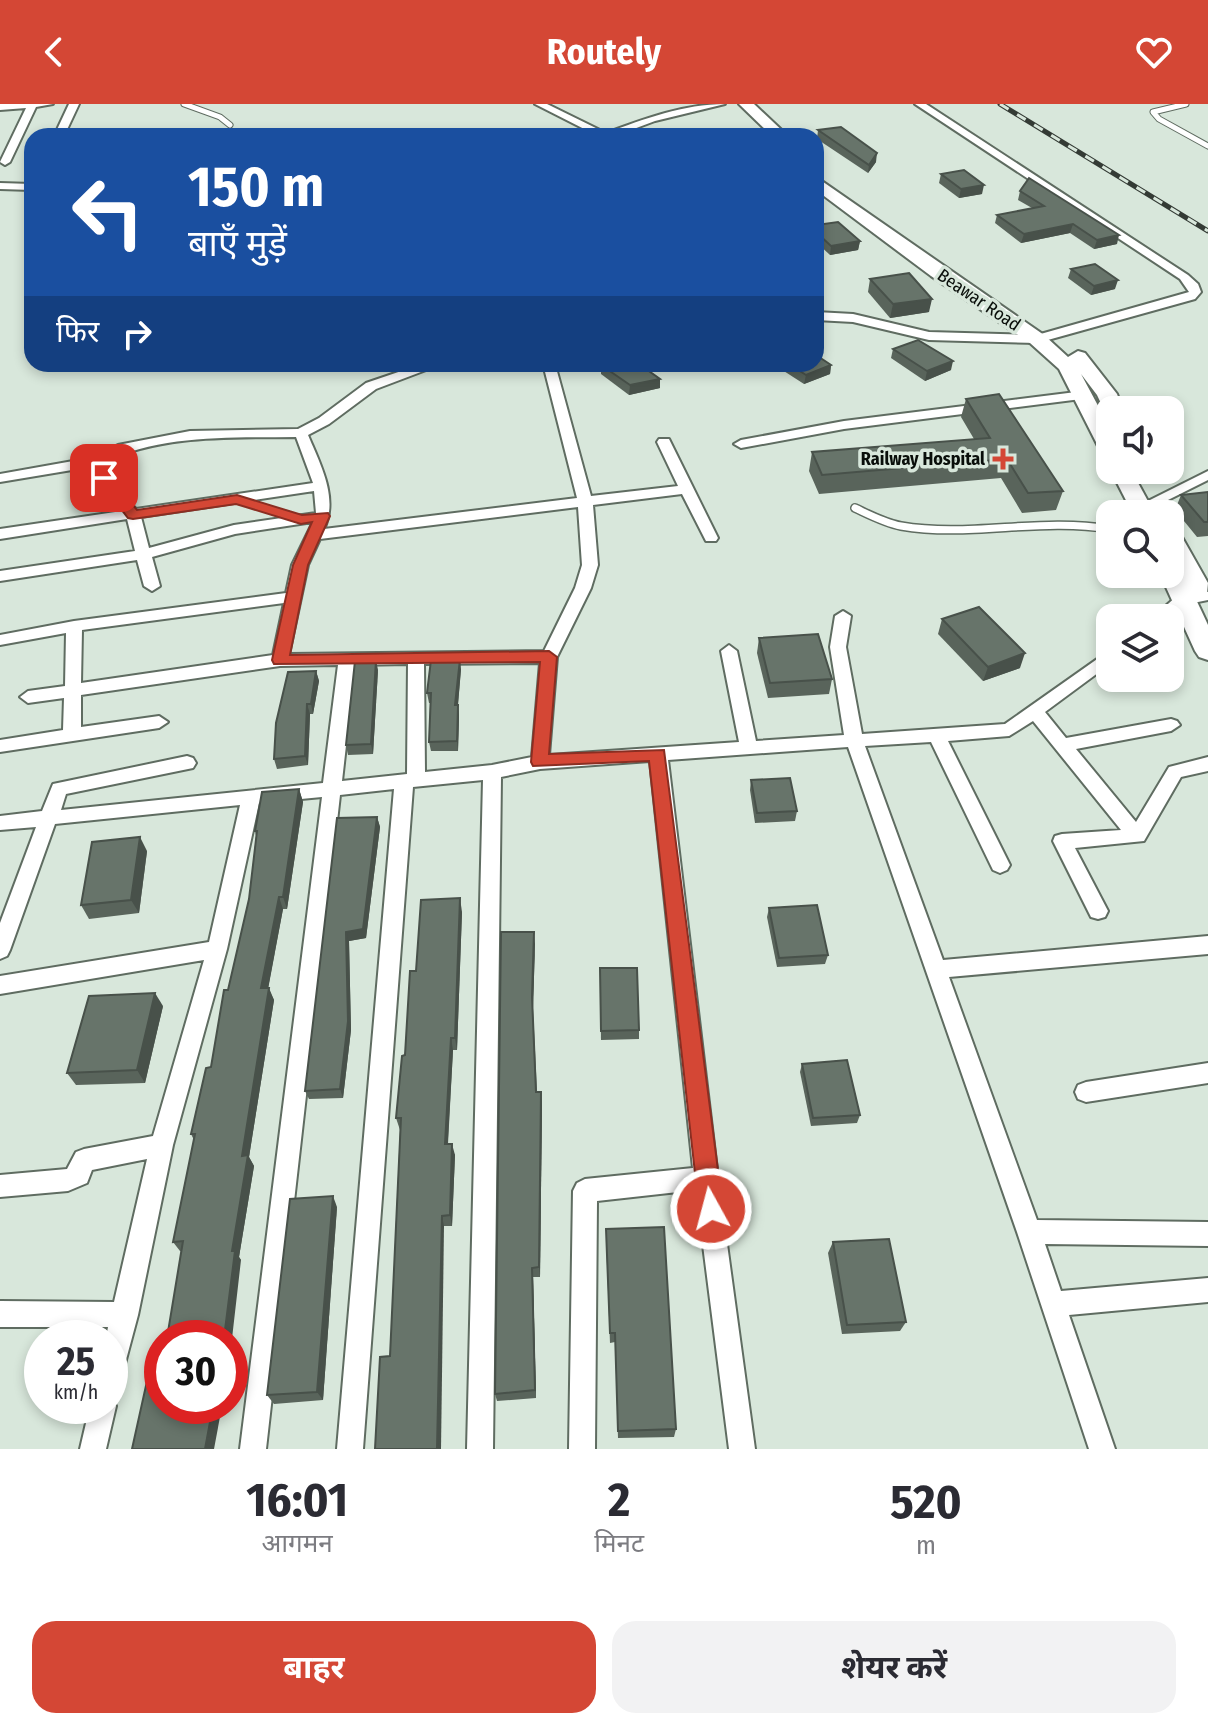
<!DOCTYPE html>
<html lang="hi">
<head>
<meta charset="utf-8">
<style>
  :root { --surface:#fff; --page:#f2f2f3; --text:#2b2b33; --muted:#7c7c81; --accent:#d44735 }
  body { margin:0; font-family:"Fira Sans Condensed","Noto Sans Devanagari",sans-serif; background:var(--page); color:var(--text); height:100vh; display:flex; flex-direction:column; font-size:30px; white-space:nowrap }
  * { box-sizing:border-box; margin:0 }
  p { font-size:26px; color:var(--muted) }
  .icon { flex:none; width:44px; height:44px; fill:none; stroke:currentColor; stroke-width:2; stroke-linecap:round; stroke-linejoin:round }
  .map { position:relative; height:1345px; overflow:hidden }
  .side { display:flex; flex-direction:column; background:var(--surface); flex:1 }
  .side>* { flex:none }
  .guide { position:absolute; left:24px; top:24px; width:800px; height:244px; border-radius:24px; box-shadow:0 4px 12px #0003; background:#1a4fa0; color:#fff; overflow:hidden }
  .fabs { position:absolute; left:1096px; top:292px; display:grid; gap:16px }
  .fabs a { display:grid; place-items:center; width:88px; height:88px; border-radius:16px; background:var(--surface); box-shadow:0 4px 12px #0003; font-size:40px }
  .speed { position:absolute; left:24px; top:1216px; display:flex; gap:16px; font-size:40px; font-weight:700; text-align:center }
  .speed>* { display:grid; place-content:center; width:104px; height:104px; border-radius:50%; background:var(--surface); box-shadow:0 4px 12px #0003; line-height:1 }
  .speed small { font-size:20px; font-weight:400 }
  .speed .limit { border:12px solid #d22; background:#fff; color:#111 }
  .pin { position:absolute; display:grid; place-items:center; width:68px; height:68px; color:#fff; margin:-34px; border-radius:16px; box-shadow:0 4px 12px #0006 }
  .me { position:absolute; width:88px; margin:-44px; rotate:353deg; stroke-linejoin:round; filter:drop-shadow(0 0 6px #0008) }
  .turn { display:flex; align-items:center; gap:28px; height:168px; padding:0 32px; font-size:36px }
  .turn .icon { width:104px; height:104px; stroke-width:2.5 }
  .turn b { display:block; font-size:56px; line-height:68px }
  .then { display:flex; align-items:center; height:76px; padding:0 32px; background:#0003; gap:16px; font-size:30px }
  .eta { display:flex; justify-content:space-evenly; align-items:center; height:136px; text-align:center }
  .eta b { font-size:48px; font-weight:700; line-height:56px }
  .cta { display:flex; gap:16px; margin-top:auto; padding:16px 32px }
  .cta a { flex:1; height:92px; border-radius:24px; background:var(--accent); color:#fff; font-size:32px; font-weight:700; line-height:92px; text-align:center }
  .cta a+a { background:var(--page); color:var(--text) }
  header { display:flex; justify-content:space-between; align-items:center; height:104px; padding:0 32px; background:var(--accent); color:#fff; font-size:36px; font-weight:700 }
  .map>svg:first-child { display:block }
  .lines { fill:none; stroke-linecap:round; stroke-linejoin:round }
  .service-far1-casing { stroke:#5f6c61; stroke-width:7 }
  .service-casing { stroke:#5f6c61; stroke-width:10 }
  .minor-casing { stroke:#5f6c61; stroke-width:4 }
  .primary-casing { stroke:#5f6c61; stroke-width:4 }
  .service-far1 { stroke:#fff; stroke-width:5 }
  .service { stroke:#fff; stroke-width:7 }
  .minor { fill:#fff; fill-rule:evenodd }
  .primary { fill:#fff; fill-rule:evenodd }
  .rail-casing { stroke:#343b35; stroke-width:5 }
  .rail { stroke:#d8e7db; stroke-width:3; stroke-dasharray:10; stroke-linecap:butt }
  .wall { fill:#59645b }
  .shaded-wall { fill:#48514a }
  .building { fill:#67746a; stroke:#48514a; stroke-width:2 }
  .route { fill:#d44735; stroke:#8a2e22; stroke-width:2 }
  .poi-dot { fill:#d44735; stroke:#d8e7db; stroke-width:3 }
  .labels { text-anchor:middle; stroke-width:7; stroke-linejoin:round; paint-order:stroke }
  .far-street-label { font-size:18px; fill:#090e0a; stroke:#d8e7db }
  .far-poi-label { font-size:18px; font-weight:bold; fill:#090e0a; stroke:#d8e7db; text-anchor:end }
</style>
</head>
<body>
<header><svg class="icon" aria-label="back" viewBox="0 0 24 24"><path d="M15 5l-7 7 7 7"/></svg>Routely<svg class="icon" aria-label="heart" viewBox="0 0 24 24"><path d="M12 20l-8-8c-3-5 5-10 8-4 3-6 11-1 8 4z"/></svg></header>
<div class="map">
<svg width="1208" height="1345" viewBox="0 0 1208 1345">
  <rect width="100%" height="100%" fill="#d8e7db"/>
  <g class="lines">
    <g class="service-far1-casing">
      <g id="service-far1">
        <path d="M 184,0 L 220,13 L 230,21"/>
        <path d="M 1186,0 L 1153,8 L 1159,15 L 1208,42"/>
      </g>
    </g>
    <g class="service-casing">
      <path id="service" d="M 855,404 C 870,411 885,419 901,422 C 970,434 1040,413 1110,425"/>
    </g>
    <g class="minor-casing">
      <g id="minor">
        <path d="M 0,0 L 53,0 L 36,3 L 10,58 L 5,61 L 0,58 L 26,4 L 0,6 Z"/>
        <path d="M 69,0 L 79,0 L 64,32 L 54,32 Z"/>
        <path d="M 535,0 L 547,0 L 606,29 C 644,15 684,0 725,0 L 655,17 L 615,32 L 598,32 Z"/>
        <path d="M 915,0 L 926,0 L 1188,171 L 1198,180 L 1201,188 L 1195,195 L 1037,239 L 929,236 L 853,218 L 816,216 L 816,208 L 853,210 L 929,228 L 1037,231 L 1189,188 L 1180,175 Z"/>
        <path d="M 0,79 L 32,80 L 32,86 L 0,85 Z"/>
        <path d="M 422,260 L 442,260 L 376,285 L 329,320 L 308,331 C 320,360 339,394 324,425 L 577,394 L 543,260 L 555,260 L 591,392 L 678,382 L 657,338 L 659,335 L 669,335 L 718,434 L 716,437 L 706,437 L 682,390 L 593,401 L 598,461 L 591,484 L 557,553 L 549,651 L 739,638 L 721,547 L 729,541 L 737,547 L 756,637 L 844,631 L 830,543 L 835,512 L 843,507 L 851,512 L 846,543 L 862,630 L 1005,620 L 1110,546 L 1110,560 L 1045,608 L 1066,634 L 1171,615 L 1177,617 L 1180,621 L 1171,627 L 1076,645 L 1136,718 L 1169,663 L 1208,653 L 1208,667 L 1181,673 L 1144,737 L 1075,744 L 1108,807 L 1105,813 L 1098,815 L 1091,813 L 1053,737 L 1055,732 L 1062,730 L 1121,726 L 1033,617 L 1009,632 L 948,637 L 1010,761 L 1007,766 L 1000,769 L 993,766 L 931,638 L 865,642 L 943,856 L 1208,832 L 1208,850 L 949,873 L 1037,1116 L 1208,1118 L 1208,1142 L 1045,1140 L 1061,1187 L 1208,1174 L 1208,1198 L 1069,1211 L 1115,1345 L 1089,1345 L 1017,1128 L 848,643 L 668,656 L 718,1074 L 755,1345 L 729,1345 L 696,1086 L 597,1097 L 595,1345 L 569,1345 L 573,1087 L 577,1079 L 585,1075 L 693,1064 L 650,657 L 540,665 L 501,673 L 493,1345 L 467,1345 L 483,676 L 413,683 L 363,1345 L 337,1345 L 394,685 L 340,691 L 266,1345 L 240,1345 L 322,693 L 259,699 L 227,845 L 173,1041 L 138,1211 L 119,1282 L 110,1286 L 110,1234 L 106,1234 L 108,1223 L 0,1223 L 0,1197 L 114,1198 L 147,1055 L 92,1066 L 87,1079 L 68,1087 L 0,1093 L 0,1071 L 67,1065 L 76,1048 L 84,1045 L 153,1032 L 204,856 L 0,890 L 0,872 L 209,838 L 240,701 L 55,720 L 10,846 L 7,852 L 0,855 L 0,819 L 36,723 L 0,726 L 0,712 L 42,707 L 53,680 L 187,652 L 193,654 L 196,659 L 193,664 L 66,690 L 61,706 L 323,679 L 338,561 L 280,562 L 81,591 L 81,623 L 159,612 L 168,618 L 159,624 L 0,648 L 0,636 L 63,626 L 64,594 L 28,599 L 20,593 L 28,587 L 65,582 L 66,529 L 0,541 L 0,531 L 74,517 L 286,489 L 292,461 L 313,418 L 235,430 L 152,453 L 160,482 L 152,487 L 144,482 L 137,456 L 0,477 L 0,467 L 135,447 L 127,415 L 0,435 L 0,425 L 122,407 L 90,363 L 0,378 L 0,370 L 90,354 L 118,341 L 190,327 L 298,325 L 319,314 L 366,279 ZM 296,333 L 313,379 L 136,405 L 121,389 L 102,359 C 162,330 230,334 296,333 ZM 314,387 L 316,409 L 234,421 L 149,444 L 141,413 ZM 578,403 L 582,461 L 575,484 L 544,547 L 289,550 L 308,461 L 320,435 ZM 284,499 L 273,551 L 81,579 L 82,526 ZM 540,559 L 532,653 L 492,661 L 425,668 L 424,560 ZM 408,560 L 407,670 L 342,677 L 355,561 Z"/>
        <path d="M 1084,287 L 1090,291 L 1089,294 L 844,325 L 741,344 L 734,340 L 741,336 L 844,317 Z"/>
        <path d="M 1208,367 L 1208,376 L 1158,401 L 1148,401 L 1146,398 Z"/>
        <path d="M 1203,487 L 1208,488 L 1208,496 L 1188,500 L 1170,514 L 1152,514 L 1177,492 Z"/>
        <path d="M 1208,959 L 1208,979 L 1086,998 L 1078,995 L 1075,988 L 1078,981 L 1086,978 Z"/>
        <path d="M 110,1292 L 116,1302 L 106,1345 L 80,1345 L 90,1302 L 110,1302 Z"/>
      </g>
    </g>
    <g class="primary-casing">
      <g id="primary">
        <path d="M 739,0 L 754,0 L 788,32 L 772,32 Z"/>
        <path d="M 816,73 L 1044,231 L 1068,253 L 1078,247 L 1085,249 L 1117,290 L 1123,306 L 1110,306 L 1110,311 L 1106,310 L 1097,291 L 1081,270 L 1110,324 L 1110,350 L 1099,344 L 1059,265 L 1030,239 L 931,172 L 816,86 Z"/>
        <path d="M 1110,365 L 1131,366 L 1155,410 L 1133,410 Z"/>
        <path d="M 1170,424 L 1178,426 L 1208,479 L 1207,489 L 1193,489 L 1208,521 L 1208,556 L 1199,553 L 1195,547 L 1160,470 L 1170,470 L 1170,459 L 1174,460 L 1170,453 Z"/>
      </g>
    </g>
    <use href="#service-far1" class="service-far1"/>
    <use href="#service" class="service"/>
    <use href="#minor" class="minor"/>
    <use href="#primary" class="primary"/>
    <g class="rail-casing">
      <path id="rail" d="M 1000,0 L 1208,127"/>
    </g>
    <use href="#rail" class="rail"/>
  </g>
  <g class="wall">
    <path d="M 818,26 L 876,58 L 868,69 L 817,35 Z"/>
    <path d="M 941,70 L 982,90 L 959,94 L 939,79 Z"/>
    <path d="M 1020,87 L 1117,140 L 1094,145 L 1070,129 L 1021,139 L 995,119 L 997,111 L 1032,104 L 1018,96 Z"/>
    <path d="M 816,121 L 860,137 L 858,146 L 830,151 L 816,138 Z"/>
    <path d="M 1071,165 L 1115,185 L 1091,191 L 1068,174 Z"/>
    <path d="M 870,175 L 929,208 L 890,214 L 868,188 Z"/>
    <path d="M 893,245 L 951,266 L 925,277 L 891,254 Z"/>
    <path d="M 773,260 L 816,260 L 831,261 L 830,270 L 804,280 Z"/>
    <path d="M 601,261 L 660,284 L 629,291 L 601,270 Z"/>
    <path d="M 966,295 L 1063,387 L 1056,406 L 1022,409 L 1001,374 L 819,390 L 809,367 L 812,348 L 974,335 L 961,313 Z"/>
    <path d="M 1208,388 L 1208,432 L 1197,433 L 1175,406 L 1181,391 Z"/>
    <path d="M 942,515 L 1020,564 L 983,577 L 938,530 Z"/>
    <path d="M 759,534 L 832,575 L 829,590 L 768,594 L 757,549 Z"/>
    <path d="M 461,565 L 458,601 L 459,611 L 458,647 L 431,647 L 429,638 L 430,599 L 429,599 L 427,589 Z"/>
    <path d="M 378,566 L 373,650 L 348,651 L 346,641 Z"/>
    <path d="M 316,567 L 319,577 L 313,610 L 310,610 L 308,661 L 277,665 L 274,655 Z"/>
    <path d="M 751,676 L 797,707 L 795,717 L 755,719 L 750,686 Z"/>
    <path d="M 299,685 L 303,698 L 287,805 L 283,805 L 268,884 L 274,896 L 249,1053 L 254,1062 L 239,1153 L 241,1156 L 180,1147 L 173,1138 L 194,1036 L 191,1030 L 211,963 L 249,795 L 256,732 L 255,727 Z"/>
    <path d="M 377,713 L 380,723 L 366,834 L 349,837 L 351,926 L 343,994 L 309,995 L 305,987 Z"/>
    <path d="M 147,747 L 139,809 L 89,815 L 81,801 Z"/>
    <path d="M 769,804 L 828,851 L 825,860 L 777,863 L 767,813 Z"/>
    <path d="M 462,808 L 457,946 L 453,946 L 448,1040 L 455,1051 L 452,1122 L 444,1122 L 390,1252 L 400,1026 L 396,1014 L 416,867 Z"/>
    <path d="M 535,840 L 533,904 L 537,988 L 541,988 L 542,999 L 540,1173 L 533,1173 L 536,1294 L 497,1297 L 495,1290 Z"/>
    <path d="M 600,864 L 639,926 L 639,935 L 601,936 Z"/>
    <path d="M 163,902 L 145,979 L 76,981 L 67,969 Z"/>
    <path d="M 802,960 L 860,1011 L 857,1019 L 811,1022 L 800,968 Z"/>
    <path d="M 337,1103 L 323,1296 L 274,1300 L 267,1291 Z"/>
    <path d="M 606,1136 L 676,1325 L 674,1333 L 618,1334 L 615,1238 L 610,1239 Z"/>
    <path d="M 833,1138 L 906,1218 L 900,1227 L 842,1230 L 828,1149 Z"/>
  </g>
  <g class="shaded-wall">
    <path d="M 877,49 L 876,58 L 868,69 L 869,61 Z"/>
    <path d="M 984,81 L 982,90 L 959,94 L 961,85 Z"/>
    <path d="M 1073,120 L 1070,129 L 1021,139 L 1024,130 Z"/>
    <path d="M 1119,131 L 1117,140 L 1094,145 L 1097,136 Z"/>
    <path d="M 860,137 L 858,146 L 830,151 L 831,142 Z"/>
    <path d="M 821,176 L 819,185 L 816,186 L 816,177 Z"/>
    <path d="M 1118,176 L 1115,185 L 1091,191 L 1094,182 Z"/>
    <path d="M 932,195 L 929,208 L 890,214 L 893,200 Z"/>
    <path d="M 953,257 L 951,266 L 925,277 L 927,267 Z"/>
    <path d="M 831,261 L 830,270 L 804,280 L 806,271 Z"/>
    <path d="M 660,275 L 660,284 L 629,291 L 630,281 Z"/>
    <path d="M 1025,549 L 1020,564 L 983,577 L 988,563 Z"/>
    <path d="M 460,555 L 461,565 L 457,611 L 455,601 Z"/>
    <path d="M 376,556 L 378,566 L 373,650 L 371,640 Z"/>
    <path d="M 316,567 L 319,577 L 313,610 L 311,600 Z"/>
    <path d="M 307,600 L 310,610 L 308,661 L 305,652 Z"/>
    <path d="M 458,601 L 459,611 L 458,647 L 457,637 Z"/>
    <path d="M 299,685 L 303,698 L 287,805 L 283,793 Z"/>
    <path d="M 377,713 L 380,723 L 366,834 L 349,837 L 351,926 L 343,994 L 340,985 L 346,828 Z"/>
    <path d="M 140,733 L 147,747 L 139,809 L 131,796 Z"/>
    <path d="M 279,793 L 283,805 L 266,896 L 261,884 Z"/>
    <path d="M 460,794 L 462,808 L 457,946 L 455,934 Z"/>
    <path d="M 534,828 L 535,840 L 533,904 L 532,893 Z"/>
    <path d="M 269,884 L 274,896 L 249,1053 L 254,1062 L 239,1153 L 241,1156 L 230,1252 L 230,1234 L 224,1234 L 242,1052 Z"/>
    <path d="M 155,889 L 163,902 L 145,979 L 137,966 Z"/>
    <path d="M 451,934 L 453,946 L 447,1052 L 445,1040 Z"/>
    <path d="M 541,988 L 542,999 L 540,1173 L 539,1163 Z"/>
    <path d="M 452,1040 L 455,1051 L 452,1122 L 450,1111 Z"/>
    <path d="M 333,1092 L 337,1103 L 323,1296 L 317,1288 Z"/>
    <path d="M 442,1112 L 444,1122 L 441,1345 L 437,1345 Z"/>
    <path d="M 532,1164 L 533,1173 L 536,1294 L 535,1286 Z"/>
    <path d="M 213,1302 L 222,1302 L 214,1345 L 205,1345 Z"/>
  </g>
  <g class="building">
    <path d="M 841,23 L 877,49 L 869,61 L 818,26 Z"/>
    <path d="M 197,28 L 196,32 L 145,32 L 146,31 Z"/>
    <path d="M 964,66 L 984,81 L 961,85 L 941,70 Z"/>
    <path d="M 1029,74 L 1119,131 L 1097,136 L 1073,120 L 1024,130 L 997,111 L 1044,102 L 1020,87 Z"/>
    <path d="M 838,118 L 860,137 L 831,142 L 816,128 L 816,121 Z"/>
    <path d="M 1095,160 L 1118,176 L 1094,182 L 1071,165 Z"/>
    <path d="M 909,169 L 932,195 L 893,200 L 870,175 Z"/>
    <path d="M 918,236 L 953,257 L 927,267 L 893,245 Z"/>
    <path d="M 816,251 L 831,261 L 806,271 L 789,260 L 816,260 Z"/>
    <path d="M 603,260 L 639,260 L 660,275 L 630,281 L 601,261 Z"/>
    <path d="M 999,290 L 1063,387 L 1028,389 L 1007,355 L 822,371 L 812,348 L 990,334 L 966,295 Z"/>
    <path d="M 1208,388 L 1208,418 L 1204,418 L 1181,391 Z"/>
    <path d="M 979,503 L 1025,549 L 988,563 L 942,515 Z"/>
    <path d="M 818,530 L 832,575 L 770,579 L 759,534 Z"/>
    <path d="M 460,555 L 455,601 L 458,601 L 457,637 L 429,638 L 431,589 L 427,589 L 431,556 Z"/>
    <path d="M 376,556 L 371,640 L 346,641 L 355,557 Z"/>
    <path d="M 316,567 L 311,600 L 307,600 L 305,652 L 274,655 L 276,619 L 288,568 Z"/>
    <path d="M 790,674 L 797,707 L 757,709 L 751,676 Z"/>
    <path d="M 299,685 L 283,793 L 279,793 L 261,884 L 269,884 L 242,1052 L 248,1051 L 232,1147 L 235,1147 L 224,1234 L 167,1234 L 183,1137 L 173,1138 L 195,1030 L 191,1030 L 206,964 L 211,963 L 224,886 L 228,886 L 249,795 L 257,727 L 255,727 L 262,688 Z"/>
    <path d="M 377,713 L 363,825 L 346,828 L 348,917 L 340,985 L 305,987 L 337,714 Z"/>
    <path d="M 140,733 L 131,796 L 81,801 L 92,738 Z"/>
    <path d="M 460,794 L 455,934 L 451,934 L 445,1040 L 452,1040 L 450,1111 L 442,1112 L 437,1345 L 375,1345 L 380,1253 L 390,1252 L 401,1014 L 396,1014 L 402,952 L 405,951 L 410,867 L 416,867 L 421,796 Z"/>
    <path d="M 817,801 L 828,851 L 779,854 L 769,804 Z"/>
    <path d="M 501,828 L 534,828 L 532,893 L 536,988 L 541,988 L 539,1163 L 532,1164 L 535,1286 L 495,1290 Z"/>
    <path d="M 600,864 L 637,864 L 639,926 L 601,927 Z"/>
    <path d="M 155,889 L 137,966 L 67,969 L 89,892 Z"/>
    <path d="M 847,956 L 860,1011 L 813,1014 L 802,960 Z"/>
    <path d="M 333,1092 L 317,1288 L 267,1291 L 290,1095 Z"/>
    <path d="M 664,1123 L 676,1325 L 618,1327 L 615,1229 L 610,1229 L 606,1125 Z"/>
    <path d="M 889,1135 L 906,1218 L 847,1221 L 833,1138 Z"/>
    <path d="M 151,1259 L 162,1259 L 162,1302 L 213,1302 L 205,1345 L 132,1345 Z"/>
  </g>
  <path class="route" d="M 104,370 L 109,371 L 137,406 L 237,391 L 302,411 L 328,409 L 330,412 L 308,461 L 290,551 L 549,547 L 557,553 L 549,650 L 664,646 L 723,1105 L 719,1114 L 711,1117 L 702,1114 L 699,1105 L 649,657 L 533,662 L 531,658 L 540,558 L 274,560 L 272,556 L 293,461 L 312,418 L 301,420 L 236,400 L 133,415 L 128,414 L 97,374 Z"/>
  <path class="poi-dot" d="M999 343h8v8h8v8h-8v8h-8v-8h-8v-8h8z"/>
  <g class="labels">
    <g class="far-street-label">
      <text transform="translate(979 196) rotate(34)" y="6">Beawar Road</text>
    </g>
    <g class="far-poi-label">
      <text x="985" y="361">Railway Hospital</text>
    </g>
  </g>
</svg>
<div class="fabs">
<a><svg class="icon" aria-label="sound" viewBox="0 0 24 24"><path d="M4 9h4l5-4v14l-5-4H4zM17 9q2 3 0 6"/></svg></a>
<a><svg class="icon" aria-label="search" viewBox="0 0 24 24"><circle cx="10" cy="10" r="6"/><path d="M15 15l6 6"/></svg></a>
<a><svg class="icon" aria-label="layers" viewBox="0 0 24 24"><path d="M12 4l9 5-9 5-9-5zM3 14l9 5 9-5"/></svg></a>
</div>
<div class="speed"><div>25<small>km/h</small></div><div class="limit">30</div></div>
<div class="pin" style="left:104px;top:374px;background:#d93025"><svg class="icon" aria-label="arrive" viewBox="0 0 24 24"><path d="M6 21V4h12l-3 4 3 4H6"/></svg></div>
<svg class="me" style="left:711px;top:1105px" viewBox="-20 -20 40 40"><circle r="17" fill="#d44735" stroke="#fff" stroke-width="3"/><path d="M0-11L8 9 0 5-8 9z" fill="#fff"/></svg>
<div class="guide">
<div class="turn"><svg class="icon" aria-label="left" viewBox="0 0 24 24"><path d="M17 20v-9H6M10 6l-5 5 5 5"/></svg><div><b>150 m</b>बाएँ मुड़ें</div></div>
<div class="then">फिर<svg class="icon" aria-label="right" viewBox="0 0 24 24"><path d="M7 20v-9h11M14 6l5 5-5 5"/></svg></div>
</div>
</div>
<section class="side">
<div class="eta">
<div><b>16:01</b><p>आगमन</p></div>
<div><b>2</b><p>मिनट</p></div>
<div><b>520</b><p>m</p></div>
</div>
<div class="cta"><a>बाहर</a><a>शेयर करें</a></div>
</section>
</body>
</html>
